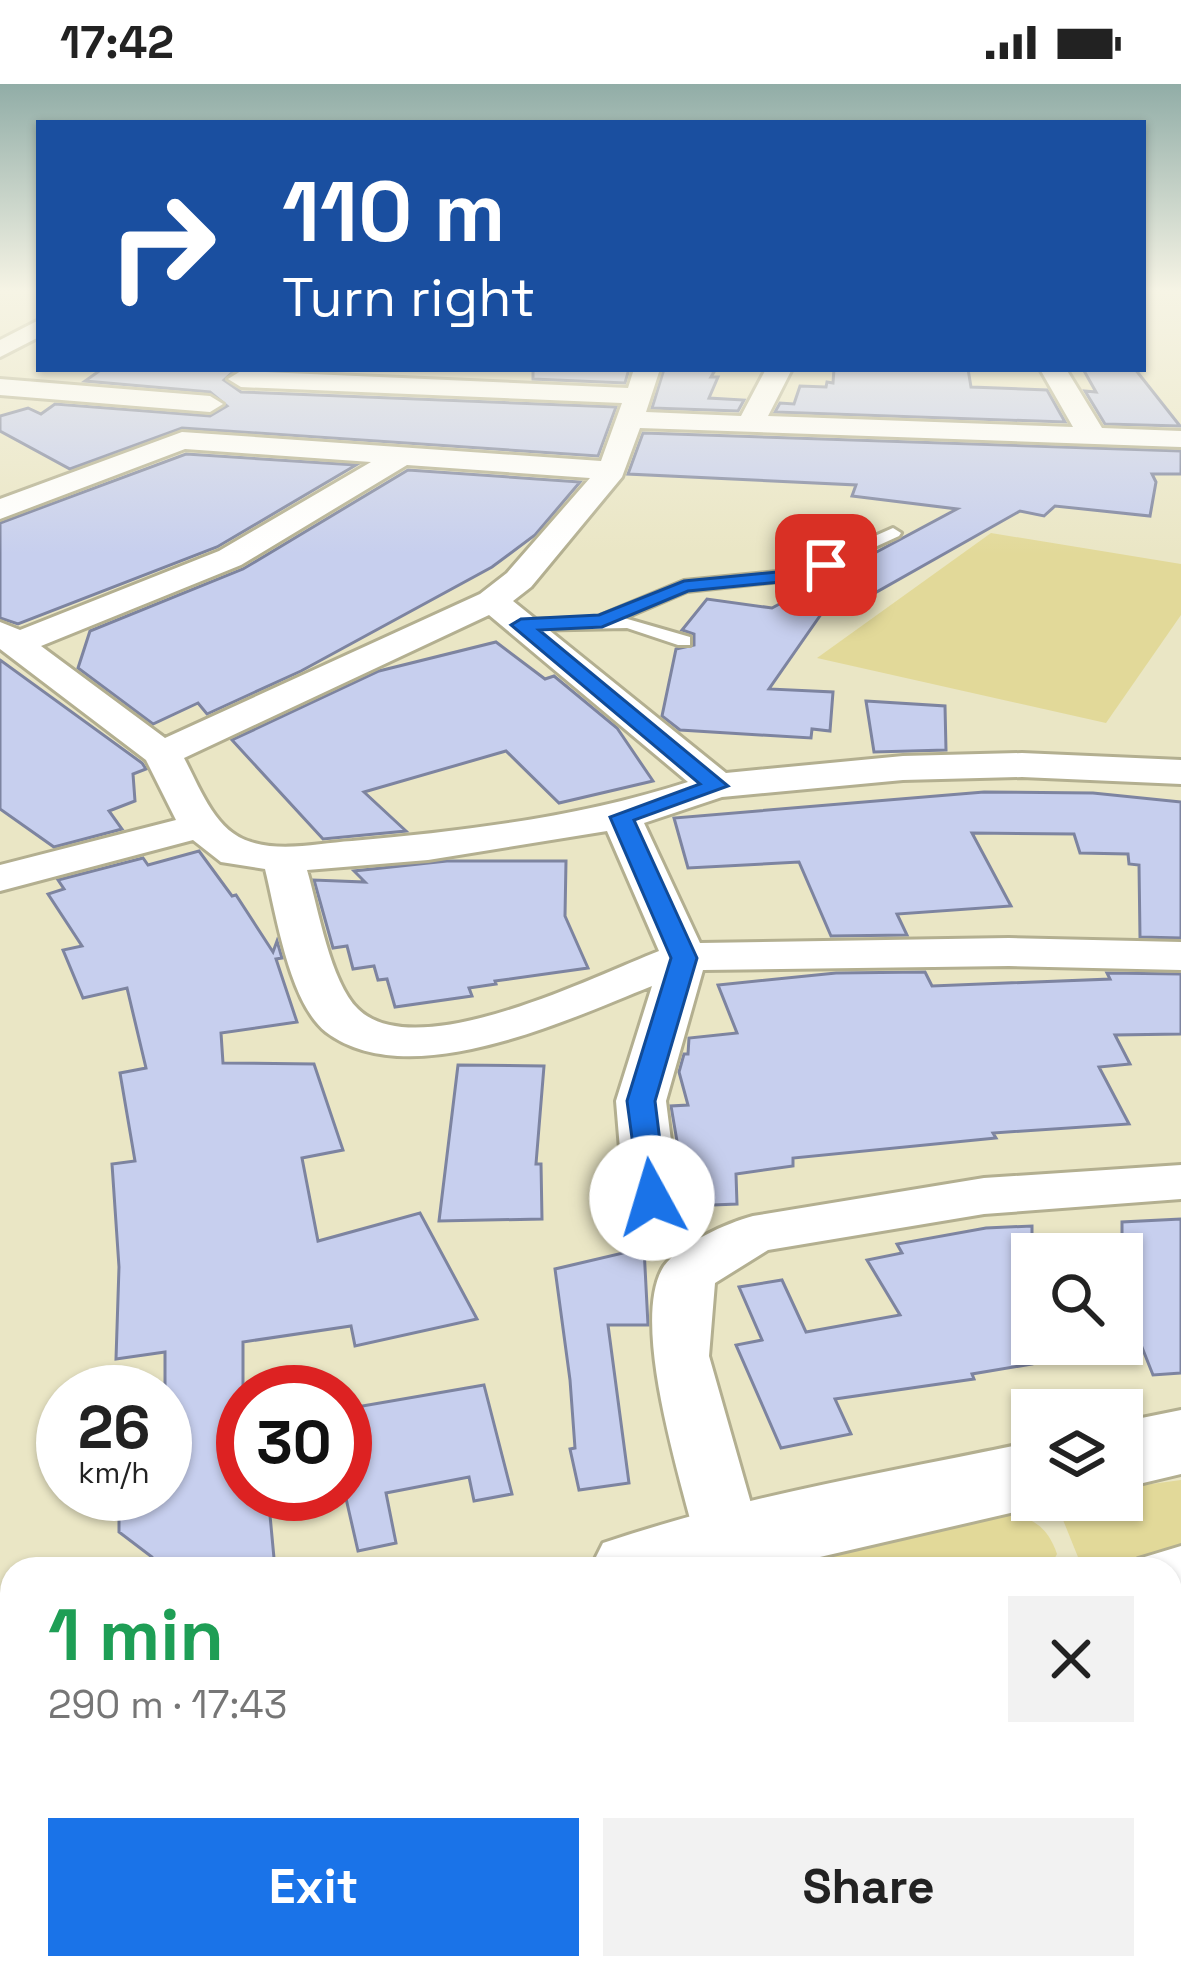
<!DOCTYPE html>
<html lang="en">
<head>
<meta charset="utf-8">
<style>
  :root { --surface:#fff; --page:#f2f2f2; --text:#222; --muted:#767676; --accent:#1a73e8 }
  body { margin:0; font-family:"Space Grotesk",sans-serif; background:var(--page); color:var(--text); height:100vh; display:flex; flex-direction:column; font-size:45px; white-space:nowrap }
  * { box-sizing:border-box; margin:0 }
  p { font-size:39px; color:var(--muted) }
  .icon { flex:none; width:66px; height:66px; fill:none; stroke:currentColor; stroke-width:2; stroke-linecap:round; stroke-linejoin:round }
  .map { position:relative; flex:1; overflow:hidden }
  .drawer { position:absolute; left:0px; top:1473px; width:1182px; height:423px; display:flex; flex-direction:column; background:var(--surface); border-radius:36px 36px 0 0; box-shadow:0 3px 9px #0004 }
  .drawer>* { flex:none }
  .guide { position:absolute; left:36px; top:36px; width:1110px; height:252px; border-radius:0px; box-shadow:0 3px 9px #0004; background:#1a4fa0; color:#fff; overflow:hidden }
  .buttons { position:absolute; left:1011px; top:1149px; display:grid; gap:24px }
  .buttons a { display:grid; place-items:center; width:132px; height:132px; border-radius:0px; background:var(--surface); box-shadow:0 3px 9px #0004; font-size:60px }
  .speed { position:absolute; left:36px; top:1281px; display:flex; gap:24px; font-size:60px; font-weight:700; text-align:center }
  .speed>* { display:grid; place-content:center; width:156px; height:156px; border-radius:50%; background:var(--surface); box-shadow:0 3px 9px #0004; line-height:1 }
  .speed small { font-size:30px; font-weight:400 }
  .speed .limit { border:18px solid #d22; background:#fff; color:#111 }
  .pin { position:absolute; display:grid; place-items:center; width:102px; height:102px; color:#fff; margin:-51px; border-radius:24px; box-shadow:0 6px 18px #0006 }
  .me { position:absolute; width:132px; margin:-66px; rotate:354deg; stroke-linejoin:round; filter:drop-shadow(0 0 9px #0008) }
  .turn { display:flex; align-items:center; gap:42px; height:252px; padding:0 48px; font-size:54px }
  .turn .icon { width:156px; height:156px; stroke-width:2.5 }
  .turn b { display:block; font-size:84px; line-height:102px }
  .round { display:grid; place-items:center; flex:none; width:126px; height:126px; border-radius:0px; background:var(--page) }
  .headline { display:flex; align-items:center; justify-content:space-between; height:204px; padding:0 48px }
  h1 { font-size:72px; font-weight:600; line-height:90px; color:#1e9e55 }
  .cta { display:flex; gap:24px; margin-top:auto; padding:24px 48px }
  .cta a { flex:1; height:138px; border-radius:0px; background:var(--accent); color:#fff; font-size:48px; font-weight:600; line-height:138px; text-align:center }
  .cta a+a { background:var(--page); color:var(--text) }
  .status { display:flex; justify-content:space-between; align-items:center; height:84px; padding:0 60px; background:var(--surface); direction:ltr }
  .status svg { height:33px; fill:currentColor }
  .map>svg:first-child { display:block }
  .built { fill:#dfdab3 }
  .green { fill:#e2d999 }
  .building { fill:#c7cfee; stroke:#7d84a0; stroke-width:3 }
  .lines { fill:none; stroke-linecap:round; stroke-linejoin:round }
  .service-casing { stroke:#b3af90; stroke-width:6 }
  .minor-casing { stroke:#b3af90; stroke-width:6 }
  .secondary-casing { stroke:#b3af90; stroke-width:6 }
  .trunk-casing { stroke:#fff; stroke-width:6 }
  .service { fill:#fff; fill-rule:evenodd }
  .minor { fill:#fff; fill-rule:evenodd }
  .secondary { fill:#fff; fill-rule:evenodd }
  .trunk { fill:#bab070; fill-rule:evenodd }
  .route { fill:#1a73e8; stroke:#114b97; stroke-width:3 }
</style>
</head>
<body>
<div class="status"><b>17:42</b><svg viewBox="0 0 49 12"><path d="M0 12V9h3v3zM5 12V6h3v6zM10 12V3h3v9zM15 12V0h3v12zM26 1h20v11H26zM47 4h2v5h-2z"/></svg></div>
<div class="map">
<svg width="1181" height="1895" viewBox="0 0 1181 1895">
  <rect width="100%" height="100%" fill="#eae6c5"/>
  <path class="built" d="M 41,1884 L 849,1884 L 851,1895 L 0,1895 Z"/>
  <g class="green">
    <path d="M 991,449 L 1181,480 L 1181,531 L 1106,639 L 817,574 Z"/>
    <path d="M 1181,1396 L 1181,1467 L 1082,1483 L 1055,1416 L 1122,1416 L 1122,1404 Z"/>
    <path d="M 1008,1428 C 1035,1435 1048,1444 1057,1470 L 1049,1485 L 763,1485 Z"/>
    <path d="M 1170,1636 L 1181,1641 L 1181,1895 L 851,1895 L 849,1884 L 1170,1884 Z"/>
    <path d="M 41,1884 L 423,1884 L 411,1895 L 0,1895 Z"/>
  </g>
  <g class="building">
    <path d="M 102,285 L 236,285 L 224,296 L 241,308 L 616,323 L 598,372 L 182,344 L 70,385 L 0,347 L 0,332 L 28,324 L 41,330 L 55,320 L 210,332 L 227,322 L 210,308 L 85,297 Z"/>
    <path d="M 533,285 L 629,285 L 625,299 L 533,295 Z"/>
    <path d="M 664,285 L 708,285 L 714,288 L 711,293 L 718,293 L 709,314 L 744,316 L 738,327 L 652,324 Z"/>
    <path d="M 834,285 L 968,285 L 971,303 L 1047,306 L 1065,338 L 775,328 L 780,319 L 794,320 L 800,302 L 826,303 L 827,298 L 833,299 Z"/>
    <path d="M 1083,285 L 1135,285 L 1180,342 L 1105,340 L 1085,307 L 1096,308 Z"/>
    <path d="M 643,349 L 1181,367 L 1181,390 L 1152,390 L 1156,398 L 1150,432 L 1055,422 L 1044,432 L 1020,427 L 850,523 L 831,516 L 769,605 L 833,608 L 830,647 L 812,645 L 811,654 L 680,646 L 662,632 L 676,565 L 694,561 L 694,550 L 682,546 L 707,515 L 772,524 L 957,425 L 852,412 L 856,401 L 628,390 Z"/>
    <path d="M 186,370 L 356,381 L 217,463 L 18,540 L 0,534 L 0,439 Z"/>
    <path d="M 408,386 L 580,398 L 535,451 L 492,483 L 301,587 L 207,630 L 198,619 L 153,640 L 78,584 L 90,547 L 243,485 Z"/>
    <path d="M 496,558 L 545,595 L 554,592 L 617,644 L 653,697 L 559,719 L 506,667 L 364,708 L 406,747 L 323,755 L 232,656 L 379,587 Z"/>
    <path d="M 0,576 L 142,679 L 146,685 L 133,690 L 135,717 L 109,727 L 122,745 L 54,763 L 0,725 Z"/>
    <path d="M 866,617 L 945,622 L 946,666 L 874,668 Z"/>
    <path d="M 984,708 L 1093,709 L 1181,718 L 1181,854 L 1140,853 L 1139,781 L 1129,780 L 1128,770 L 1080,769 L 1074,750 L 972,749 L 1011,822 L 897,830 L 907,851 L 831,852 L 799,778 L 688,784 L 674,734 Z"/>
    <path d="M 199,767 L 232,812 L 236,811 L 273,868 L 277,857 L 282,874 L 276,875 L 297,938 L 221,949 L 223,979 L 314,980 L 343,1066 L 302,1074 L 318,1157 L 420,1129 L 477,1235 L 355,1262 L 351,1242 L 243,1258 L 243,1410 L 268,1410 L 274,1474 L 222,1485 L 153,1485 L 152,1473 L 119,1448 L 119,1410 L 165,1410 L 165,1268 L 116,1275 L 119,1183 L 112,1080 L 135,1077 L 120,989 L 146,984 L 127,904 L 83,914 L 63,866 L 82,862 L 48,810 L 64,805 L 58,796 L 143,774 L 148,781 Z"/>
    <path d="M 447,777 L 566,777 L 565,832 L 588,884 L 495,897 L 496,900 L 469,904 L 472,912 L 395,923 L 387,895 L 378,896 L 374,882 L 353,885 L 347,862 L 333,864 L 314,796 L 365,798 L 354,787 Z"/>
    <path d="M 925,888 L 932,902 L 1110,895 L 1107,889 L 1181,890 L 1181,950 L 1115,951 L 1130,980 L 1099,983 L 1129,1040 L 993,1049 L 996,1054 L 793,1074 L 793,1082 L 736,1090 L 737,1120 L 688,1122 L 671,1022 L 688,1021 L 679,988 L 684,970 L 688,970 L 689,954 L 737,949 L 718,901 L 836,889 Z"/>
    <path d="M 458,981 L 544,982 L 536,1080 L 541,1080 L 542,1135 L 439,1137 Z"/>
    <path d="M 1181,1135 L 1181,1289 L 1153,1291 L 1122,1213 L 1122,1138 Z"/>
    <path d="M 1032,1142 L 1032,1280 L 972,1290 L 974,1295 L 835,1315 L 851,1350 L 781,1364 L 736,1261 L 762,1256 L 739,1203 L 782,1196 L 806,1248 L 900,1231 L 867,1176 L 902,1169 L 897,1160 L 986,1144 Z"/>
    <path d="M 644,1164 L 648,1241 L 608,1241 L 629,1399 L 579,1406 L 570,1365 L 575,1364 L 570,1296 L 555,1185 Z"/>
    <path d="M 484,1301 L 512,1410 L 474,1417 L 469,1393 L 386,1409 L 396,1459 L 358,1467 L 345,1410 L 345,1325 Z"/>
  </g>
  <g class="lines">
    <g class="service-casing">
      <g id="service">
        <path d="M 893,444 L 901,449 L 899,452 L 807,494 L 687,507 L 624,534 L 690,553 L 690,561 L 678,561 L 627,544 L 521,546 L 512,541 L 521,536 L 595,534 L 684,497 L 798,486 Z"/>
        <path d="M 481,1884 L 522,1884 L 517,1895 L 476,1895 Z"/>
      </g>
    </g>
    <g class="minor-casing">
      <g id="minor">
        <path d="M 39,236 L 39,253 L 0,273 L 0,256 Z"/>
        <path d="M 634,285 L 660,285 L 646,328 L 741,332 L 766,285 L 792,285 L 768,332 L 1073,343 L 1040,285 L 1066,285 L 1102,344 L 1181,347 L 1181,363 L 640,344 L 622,393 L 531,503 L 513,517 L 726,689 L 903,672 L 1022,669 L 1181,676 L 1181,700 L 1022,693 L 903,696 L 722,713 L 644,739 L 700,859 L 1009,854 L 1181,858 L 1181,886 L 1009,882 L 703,886 L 666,1017 L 678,1113 L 670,1125 L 651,1131 L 632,1125 L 624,1113 L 616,1017 L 652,902 C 569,935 409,1011 326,948 C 289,919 276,829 265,785 L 221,778 L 193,756 L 0,807 L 0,781 L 176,736 L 146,676 L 0,565 L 0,538 L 20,546 L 219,467 L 371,378 L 185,365 L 0,435 L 0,415 L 182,348 L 601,377 L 622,319 L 241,303 L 228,295 L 241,287 L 628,304 ZM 407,381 L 590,394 L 507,489 L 480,510 L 165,654 L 41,562 L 241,481 ZM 489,531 L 688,698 C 580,733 466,747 352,757 C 320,759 283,768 251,758 C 215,748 200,704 184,674 ZM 607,747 L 659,867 C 595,892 416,982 358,925 C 330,898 318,823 307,786 L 428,776 Z"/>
        <path d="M 0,295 L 210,312 L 223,320 L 210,328 L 0,311 Z"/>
        <path d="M 1181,1081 L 1181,1115 L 984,1130 L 768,1166 L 715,1199 L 709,1272 L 762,1458 L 752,1476 L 729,1484 L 706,1476 L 696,1458 C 681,1396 629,1236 664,1182 C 680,1160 727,1139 753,1132 L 984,1094 Z"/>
      </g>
    </g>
    <g class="secondary-casing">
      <g id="secondary">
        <path d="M 1181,1326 L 1181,1390 L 1122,1404 L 1122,1338 Z"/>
        <path d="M 1032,1358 L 1032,1416 L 1058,1416 L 1032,1424 L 768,1485 L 590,1485 L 603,1459 C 742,1412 889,1388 1032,1358 Z"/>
        <path d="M 1181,1462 L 1181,1536 L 1170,1538 L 1170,1485 L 1132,1485 L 1138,1475 Z"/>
        <path d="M 12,1619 L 12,1707 L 0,1710 L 0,1622 Z"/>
        <path d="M 12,1739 L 12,1837 L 0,1840 L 0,1742 Z"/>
      </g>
    </g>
    <g class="trunk-casing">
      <path id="trunk" d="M 1170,1561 L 1181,1563 L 1181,1647 L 1170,1643 Z"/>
    </g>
    <use href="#service" class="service"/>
    <use href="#minor" class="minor"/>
    <use href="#secondary" class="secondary"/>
    <use href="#trunk" class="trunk"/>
  </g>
  <linearGradient id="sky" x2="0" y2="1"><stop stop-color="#91ada7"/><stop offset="0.44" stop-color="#f6f4e5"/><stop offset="1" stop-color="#f6f4e5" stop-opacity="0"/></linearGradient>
  <rect width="1181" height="470" fill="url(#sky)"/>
  <path class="route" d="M 826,476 L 832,477 L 832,485 L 801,496 L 688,507 L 602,543 L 539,546 L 728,702 L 634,736 L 697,874 L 655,1017 L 667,1114 L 652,1124 L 641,1121 L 627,1017 L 671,874 L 610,733 L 700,700 L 511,541 L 521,535 L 599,531 L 684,497 L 798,486 Z"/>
</svg>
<div class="buttons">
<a><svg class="icon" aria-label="search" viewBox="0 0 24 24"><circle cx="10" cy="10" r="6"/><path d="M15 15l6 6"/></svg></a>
<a><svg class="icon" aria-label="layers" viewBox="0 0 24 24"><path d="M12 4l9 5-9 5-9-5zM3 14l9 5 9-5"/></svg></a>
</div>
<div class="speed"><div>26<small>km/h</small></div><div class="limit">30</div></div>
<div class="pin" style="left:826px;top:481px;background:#d93025"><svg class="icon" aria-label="arrive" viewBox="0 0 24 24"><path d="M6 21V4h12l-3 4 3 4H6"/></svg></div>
<svg class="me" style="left:652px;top:1114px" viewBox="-20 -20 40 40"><circle r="19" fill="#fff"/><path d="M0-13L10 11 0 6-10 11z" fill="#1a73e8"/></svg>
<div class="guide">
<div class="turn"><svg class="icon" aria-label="right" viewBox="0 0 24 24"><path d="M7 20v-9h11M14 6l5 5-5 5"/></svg><div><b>110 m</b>Turn right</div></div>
</div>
<section class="drawer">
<div class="headline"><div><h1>1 min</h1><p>290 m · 17:43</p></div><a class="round"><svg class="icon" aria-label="close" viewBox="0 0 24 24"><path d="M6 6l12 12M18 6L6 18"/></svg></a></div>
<div class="cta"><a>Exit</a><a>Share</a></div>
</section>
</div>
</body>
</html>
